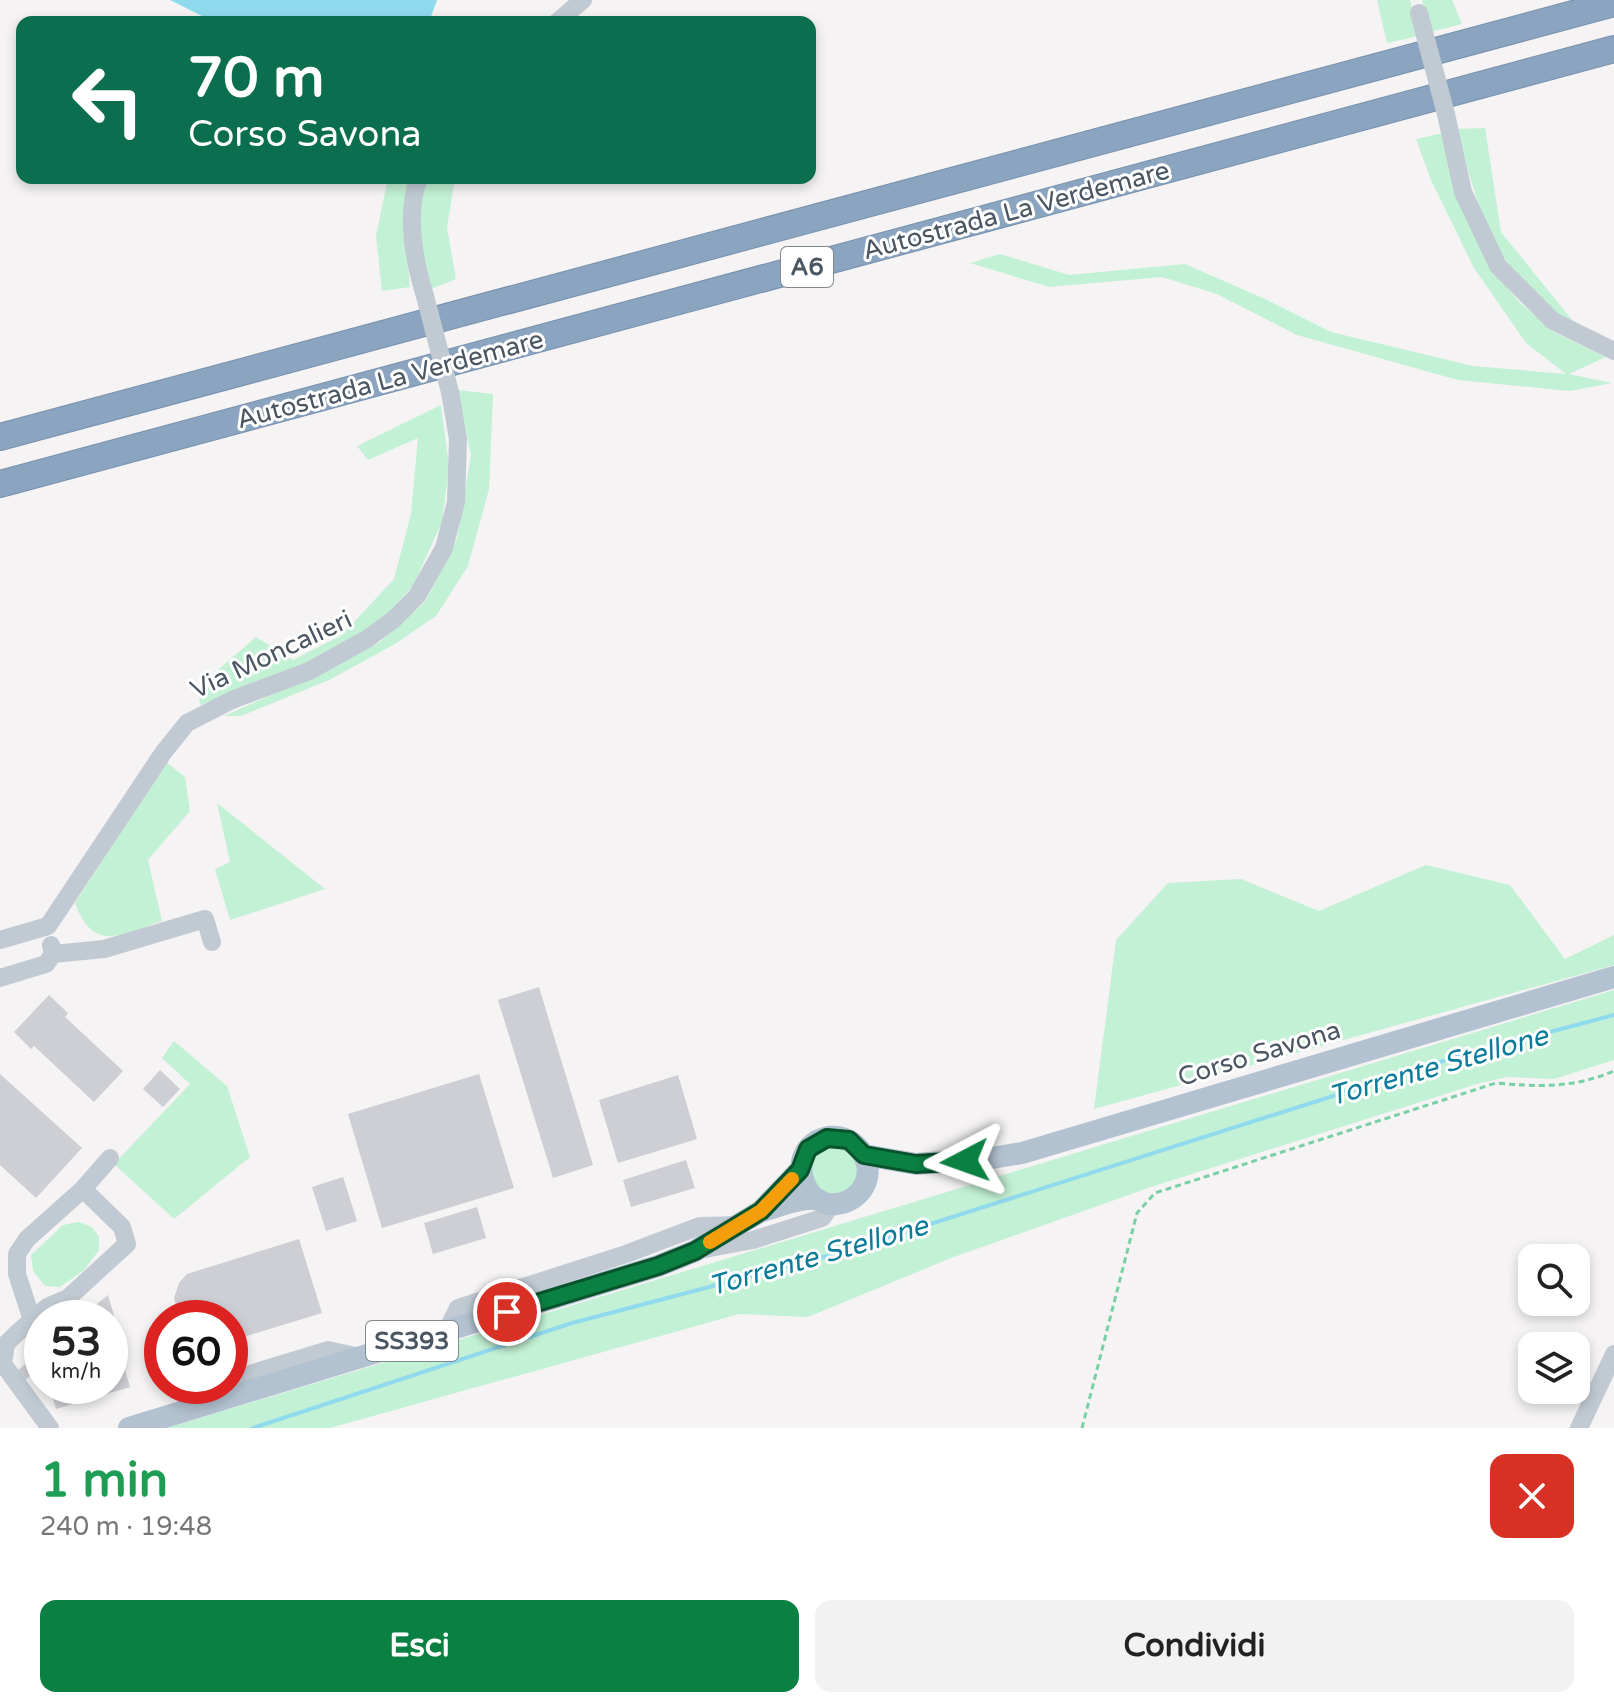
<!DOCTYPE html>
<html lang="it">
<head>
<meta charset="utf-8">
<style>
  :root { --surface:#fff; --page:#f2f2f2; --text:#222; --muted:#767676; --accent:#0b8043 }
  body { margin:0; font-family:"Varela Round",sans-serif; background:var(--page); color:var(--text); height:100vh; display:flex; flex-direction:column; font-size:30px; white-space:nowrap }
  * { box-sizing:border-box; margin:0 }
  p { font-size:26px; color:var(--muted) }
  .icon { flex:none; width:44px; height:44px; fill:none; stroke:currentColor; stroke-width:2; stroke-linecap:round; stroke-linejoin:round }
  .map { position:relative; height:1428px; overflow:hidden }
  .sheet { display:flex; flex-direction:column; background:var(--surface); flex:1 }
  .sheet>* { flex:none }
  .hud { position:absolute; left:16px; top:16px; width:800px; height:168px; border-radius:16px; box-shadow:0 4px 12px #0003; background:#0b6e4f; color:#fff; overflow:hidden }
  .fabs { position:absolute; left:1518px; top:1244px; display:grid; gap:16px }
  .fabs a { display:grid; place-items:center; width:72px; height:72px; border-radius:16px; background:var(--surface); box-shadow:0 4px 12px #0003; font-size:40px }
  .speed { position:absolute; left:24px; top:1300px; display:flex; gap:16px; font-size:40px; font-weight:700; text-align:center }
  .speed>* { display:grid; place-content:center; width:104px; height:104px; border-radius:50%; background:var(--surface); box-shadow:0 4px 12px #0003; line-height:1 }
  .speed small { font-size:20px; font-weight:400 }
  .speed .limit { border:12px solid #d22; background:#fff; color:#111 }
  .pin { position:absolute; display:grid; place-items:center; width:68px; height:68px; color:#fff; margin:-34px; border:4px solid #fff; border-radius:50%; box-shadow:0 2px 8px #0007 }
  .me { position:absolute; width:88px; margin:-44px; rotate:266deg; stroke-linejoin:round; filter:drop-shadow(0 0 6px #0008) }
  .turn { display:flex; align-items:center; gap:28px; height:168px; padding:0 40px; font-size:36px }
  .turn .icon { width:104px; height:104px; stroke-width:2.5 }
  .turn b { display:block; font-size:56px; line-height:68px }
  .round { display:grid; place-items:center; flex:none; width:84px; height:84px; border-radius:16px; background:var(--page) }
  .headline { display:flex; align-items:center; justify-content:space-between; height:136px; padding:0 40px }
  h1 { font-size:48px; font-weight:800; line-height:60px; color:#1e9e55 }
  .action { display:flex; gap:16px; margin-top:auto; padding:16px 40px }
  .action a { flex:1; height:92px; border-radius:16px; background:var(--accent); color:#fff; font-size:32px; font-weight:800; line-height:92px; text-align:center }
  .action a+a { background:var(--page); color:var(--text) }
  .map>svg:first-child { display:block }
  .green { fill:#c3f1d5 }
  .water { fill:#90daee }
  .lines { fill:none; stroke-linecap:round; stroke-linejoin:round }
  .stream { stroke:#90daee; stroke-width:4 }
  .building { fill:#cdcfd5 }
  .highway-casing { stroke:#7690ad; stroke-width:28 }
  .path { stroke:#7ad0a6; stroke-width:3; stroke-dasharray:6 4; stroke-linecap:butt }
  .minor { stroke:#c1cad2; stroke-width:18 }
  .major { stroke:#b3c2d1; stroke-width:22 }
  .highway { stroke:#8ba5c1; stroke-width:26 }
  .minor-bridge { stroke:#c1cad2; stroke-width:18 }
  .route-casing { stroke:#07532c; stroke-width:20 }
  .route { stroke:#0b8043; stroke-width:14 }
  .slow { stroke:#f59e0b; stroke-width:14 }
  .labels { text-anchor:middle; stroke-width:6; stroke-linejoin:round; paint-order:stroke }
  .shield { fill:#fff; stroke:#808990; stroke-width:2 }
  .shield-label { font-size:24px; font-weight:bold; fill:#4a5661 }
  .street-label { font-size:26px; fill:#4a5661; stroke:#fff }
  .water-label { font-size:28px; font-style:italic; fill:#0c7c9b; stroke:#fff }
</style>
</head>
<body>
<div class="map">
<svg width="1614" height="1428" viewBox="0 0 1614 1428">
  <rect width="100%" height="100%" fill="#f5f3f3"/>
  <g class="green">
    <path d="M 1377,0 L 1410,0 L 1419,36 L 1387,43 Z"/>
    <path d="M 1422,0 L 1452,0 L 1462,24 L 1430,32 Z"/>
    <path d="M 1485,128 L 1501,232 L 1572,320 L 1613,343 L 1570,326 L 1517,277 L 1488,234 L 1468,171 L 1458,129 Z"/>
    <path d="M 1443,133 L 1491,266 L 1517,300 L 1554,332 L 1606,357 L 1569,374 L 1612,383 L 1570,391 L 1458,380 L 1297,335 L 1217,294 L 1162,277 L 1049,287 L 970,263 L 1000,254 L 1069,275 L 1185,264 L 1265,299 L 1331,332 L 1473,366 L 1566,374 L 1526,343 L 1474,268 L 1431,180 L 1416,139 Z"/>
    <path d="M 388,178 L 413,178 L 407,254 L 410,287 L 382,291 L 376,236 Z"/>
    <path d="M 428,178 L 455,178 L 447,227 L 456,279 L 431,289 L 418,252 L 419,201 Z"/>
    <path d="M 457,390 L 493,394 L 489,489 L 468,566 L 436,616 L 395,644 L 329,680 L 241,716 L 224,716 L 326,670 L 380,642 L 425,602 L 457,539 L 471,455 Z"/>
    <path d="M 441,405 L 449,466 L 442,522 L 413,586 L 365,637 L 295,669 L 200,705 L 198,687 L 256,637 L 293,660 L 342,635 L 394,579 L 411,514 L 418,438 L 368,460 L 357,446 Z"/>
    <path d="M 166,762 L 185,777 L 190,811 L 148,860 L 162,921 C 121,934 94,954 75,903 Z"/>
    <path d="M 217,803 L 325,889 L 230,920 L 215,869 L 230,862 Z"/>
    <path d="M 1426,865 L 1510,885 L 1565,959 L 1614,935 L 1614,965 L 1094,1109 L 1116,940 L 1168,883 L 1241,879 L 1319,911 Z"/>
    <path d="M 1614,990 L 1614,1060 L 1554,1079 L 1507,1077 L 1477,1084 L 1151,1187 L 951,1258 L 808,1317 L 739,1314 L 330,1428 L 167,1428 Z"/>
    <path d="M 174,1041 L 227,1086 L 250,1157 L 174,1219 L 114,1164 L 190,1084 L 162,1058 Z"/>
    <path d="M 826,1145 L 851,1150 L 861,1173 L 847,1195 L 821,1195 L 808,1164 Z"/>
    <path d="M 79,1222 L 92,1227 L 99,1237 L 99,1250 L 84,1270 L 60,1287 L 45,1286 L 33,1271 L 31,1255 L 63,1225 Z"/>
  </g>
  <path class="water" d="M 170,0 L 437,0 L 429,22 L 214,22 Z"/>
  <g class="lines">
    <path class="stream" d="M 253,1428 L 572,1323 L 839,1253 L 1459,1056 L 1614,1015"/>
  </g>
  <g class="building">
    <path d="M 539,987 L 593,1165 L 553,1178 L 498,1000 Z"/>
    <path d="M 49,995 L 68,1013 L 65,1017 L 123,1071 L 94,1102 L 34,1046 L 31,1049 L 14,1032 Z"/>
    <path d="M 160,1070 L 180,1089 L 163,1107 L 143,1089 Z"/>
    <path d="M 0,1074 L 82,1148 L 36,1198 L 0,1165 Z"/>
    <path d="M 479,1074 L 514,1188 L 382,1228 L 348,1114 Z"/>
    <path d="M 678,1075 L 697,1139 L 618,1163 L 599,1100 Z"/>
    <path d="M 686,1160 L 695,1188 L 631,1207 L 623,1180 Z"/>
    <path d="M 343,1177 L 357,1221 L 326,1231 L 312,1187 Z"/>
    <path d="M 477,1207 L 486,1238 L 433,1254 L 424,1223 Z"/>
    <path d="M 299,1239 L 322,1313 L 230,1341 L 230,1318 L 180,1318 L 174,1298 L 179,1283 L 187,1274 Z"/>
    <path d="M 108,1295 L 119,1333 L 110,1335 L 110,1318 L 80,1318 Z"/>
    <path d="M 119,1349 L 130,1387 L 56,1409 L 49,1386 L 110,1386 L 110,1351 Z"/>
    <path d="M 42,1350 L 42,1366 L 25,1380 L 17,1371 Z"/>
  </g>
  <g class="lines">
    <g class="highway-casing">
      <g id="highway">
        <path d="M 0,437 L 1614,3"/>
        <path d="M 0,484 L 1614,49"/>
      </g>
    </g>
    <path class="path" d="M 1082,1428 L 1137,1213 L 1155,1193 L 1496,1083 C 1539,1087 1574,1088 1614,1071"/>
    <g class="minor">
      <path d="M 557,22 L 583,0"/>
      <path d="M 1446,114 L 1463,192 L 1498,266 L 1553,321 L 1614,351"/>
      <path d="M 419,178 C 405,212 414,261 425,296"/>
      <path d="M 0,940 L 48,926 L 163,753 L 187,723 L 232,700 L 309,671 L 367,639 L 393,620 L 417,596 L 444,548 L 456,502 L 458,439 L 450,392"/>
      <path d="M 53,954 L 104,949 L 205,919 L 212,942"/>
      <path d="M 0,978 L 46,964 L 53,954 L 51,945"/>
      <path d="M 705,1249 L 753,1240 L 822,1218 L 832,1204"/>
      <path d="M 32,1320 L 17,1274 L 17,1254 L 27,1239 L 83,1189 L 110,1158"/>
      <path d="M 447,1330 L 458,1308 L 626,1254 L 700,1226 L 739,1225"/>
      <path d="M 230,1380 L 328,1350 L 360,1357"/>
      <path d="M 184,1411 L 188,1393 L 211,1386"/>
      <path d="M 50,1428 L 3,1364 L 6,1344 L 15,1335 L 47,1307 L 68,1298 L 127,1244 L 122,1227 L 83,1189"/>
      <path d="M 1579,1428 L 1614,1354"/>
    </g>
    <g class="major">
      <path d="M 864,1155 L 916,1164 L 986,1159 L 1022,1153 L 1614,977"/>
      <path d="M 762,1211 C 777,1207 800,1197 816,1199 C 820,1200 823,1203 827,1204 C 842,1206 857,1199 864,1186 C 879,1157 846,1125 817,1141 C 794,1155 799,1183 815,1199"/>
      <path d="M 129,1428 L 658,1266 L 695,1251 L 761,1211 L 800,1170"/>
    </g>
    <use href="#highway" class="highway"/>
    <g class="minor-bridge">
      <path d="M 1419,13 L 1446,114"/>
      <path d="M 425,296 L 450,392"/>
    </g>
  </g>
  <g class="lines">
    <g class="route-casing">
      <path id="route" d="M 507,1312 L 658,1266 L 695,1251 L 761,1211 L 800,1170 L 808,1149 L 827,1138 L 849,1140 L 864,1155 L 916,1164 L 965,1161"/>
    </g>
    <use href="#route" class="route"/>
    <path class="slow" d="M 710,1242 L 761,1211 L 792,1179"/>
  </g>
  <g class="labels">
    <g class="shield">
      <rect x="781" y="247" width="52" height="40" rx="6"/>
      <rect x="366" y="1321" width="92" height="40" rx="6"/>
    </g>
    <g class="shield-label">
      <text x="807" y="275">A6</text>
      <text x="412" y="1349">SS393</text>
    </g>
    <g class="street-label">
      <text transform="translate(1016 210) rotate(-15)" y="9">Autostrada La Verdemare</text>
      <text transform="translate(390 379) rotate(-15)" y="9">Autostrada La Verdemare</text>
      <text transform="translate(271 654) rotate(-25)" y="9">Via Moncalieri</text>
      <text transform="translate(1259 1053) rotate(-17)" y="9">Corso Savona</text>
    </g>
    <g class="water-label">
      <text transform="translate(1438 1065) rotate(-16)" y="10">Torrente Stellone</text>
      <text transform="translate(818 1255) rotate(-16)" y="10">Torrente Stellone</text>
    </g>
  </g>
</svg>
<div class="fabs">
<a><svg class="icon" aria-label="search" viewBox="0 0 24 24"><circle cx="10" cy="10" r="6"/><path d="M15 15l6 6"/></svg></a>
<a><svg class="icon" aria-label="layers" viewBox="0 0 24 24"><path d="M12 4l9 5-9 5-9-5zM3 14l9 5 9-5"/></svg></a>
</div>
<div class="speed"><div>53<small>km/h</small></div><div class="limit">60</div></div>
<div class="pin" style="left:507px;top:1312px;background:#d93025"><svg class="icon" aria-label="arrive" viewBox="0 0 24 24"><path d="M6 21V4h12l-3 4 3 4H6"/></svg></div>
<svg class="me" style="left:965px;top:1161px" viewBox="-20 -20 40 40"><path d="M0-17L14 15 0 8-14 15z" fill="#0b8043" stroke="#fff" stroke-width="4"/></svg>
<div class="hud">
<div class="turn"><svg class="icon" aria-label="left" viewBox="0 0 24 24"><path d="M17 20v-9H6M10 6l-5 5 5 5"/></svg><div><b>70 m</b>Corso Savona</div></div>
</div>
</div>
<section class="sheet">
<div class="headline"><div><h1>1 min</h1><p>240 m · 19:48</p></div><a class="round" style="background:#d93025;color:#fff"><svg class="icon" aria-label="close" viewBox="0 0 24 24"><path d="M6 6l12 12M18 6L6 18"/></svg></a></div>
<div class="action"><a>Esci</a><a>Condividi</a></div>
</section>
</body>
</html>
